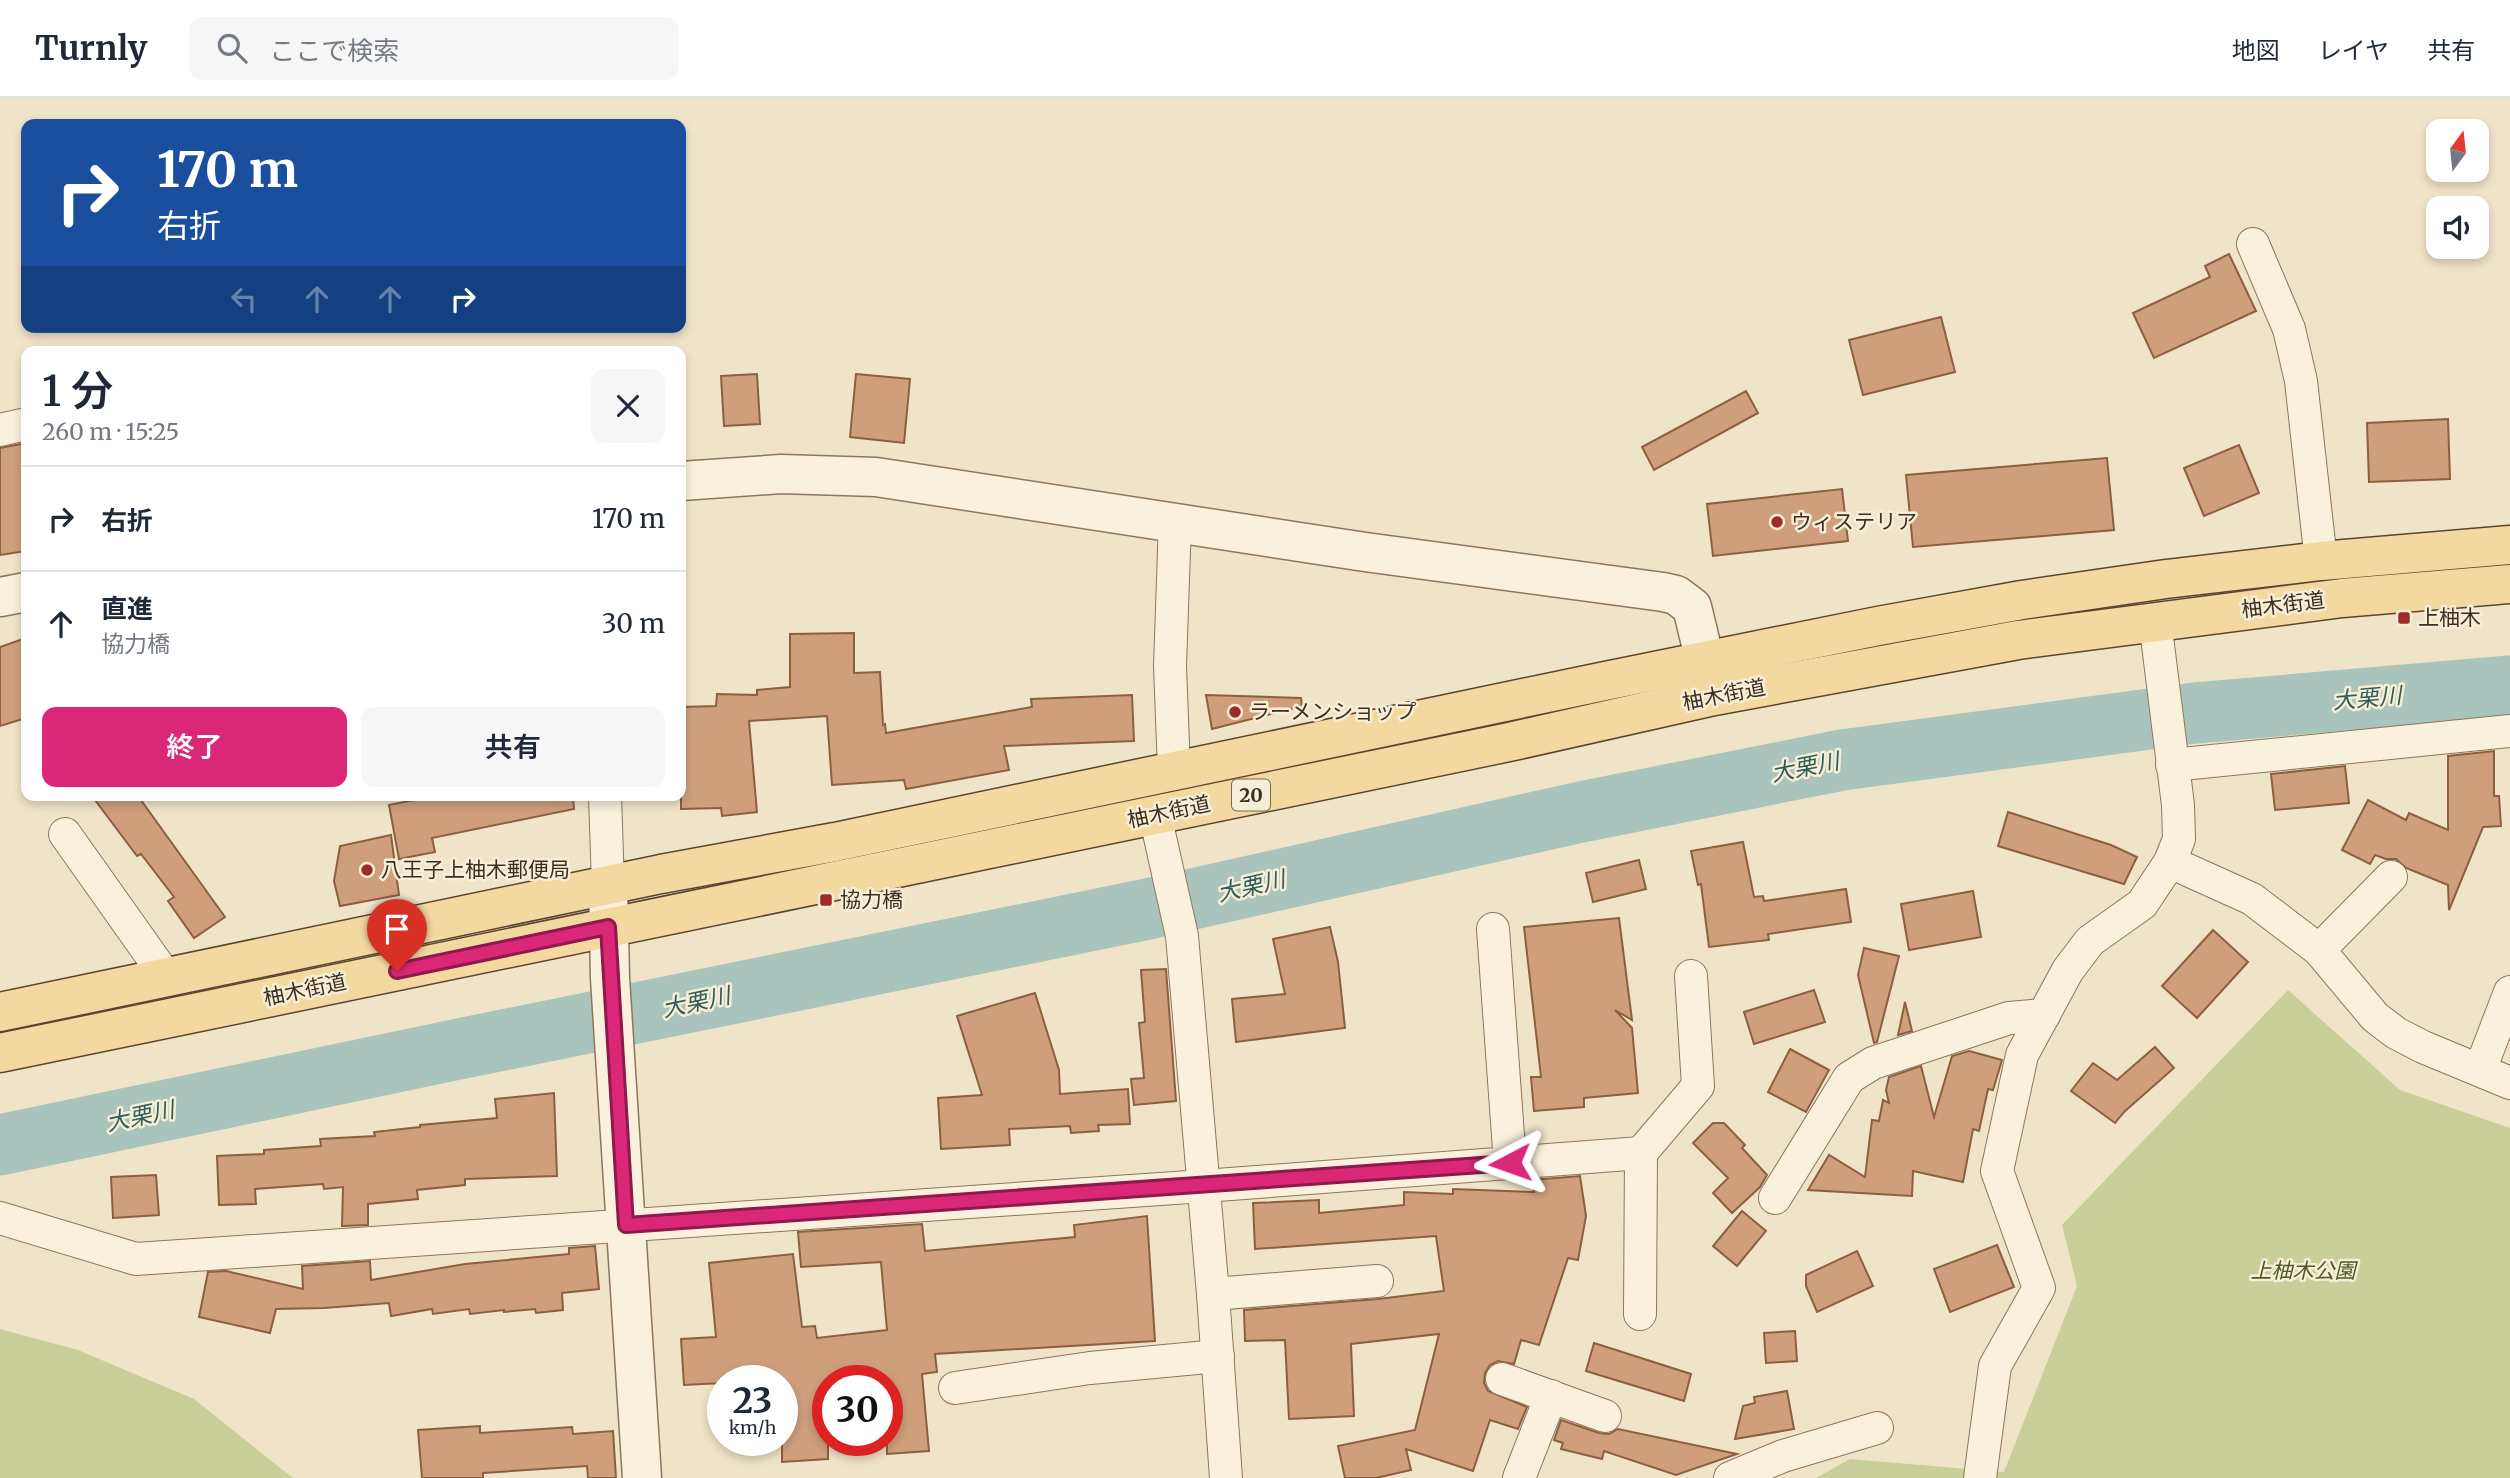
<!DOCTYPE html>
<html lang="ja">
<head>
<meta charset="utf-8">
<style>
  :root { --surface:#fff; --page:#f6f6f7; --text:#1f2937; --muted:#747a83; --line:#e0e1e3; --accent:#db2777 }
  body { margin:0; font-family:Merriweather,"Noto Sans JP",serif; background:var(--page); color:var(--text); height:100vh; display:flex; flex-direction:column; font-size:26px; white-space:nowrap }
  * { box-sizing:border-box; margin:0 }
  p { font-size:23px; color:var(--muted) }
  .icon { flex:none; width:38px; height:38px; fill:none; stroke:currentColor; stroke-width:2; stroke-linecap:round; stroke-linejoin:round }
  .map { position:relative; flex:1; overflow:hidden }
  .side { position:absolute; left:21px; top:248px; width:665px; height:455px; display:flex; flex-direction:column; background:var(--surface); border-radius:14px; box-shadow:0 4px 10px #0003 }
  .side>* { flex:none }
  .hud { position:absolute; left:21px; top:21px; width:665px; height:214px; border-radius:14px; box-shadow:0 4px 10px #0003; background:#1a4fa0; color:#fff; overflow:hidden }
  .needle { width:46px; rotate:15deg }
  .fabs { position:absolute; left:2426px; top:21px; display:grid; gap:14px }
  .fabs a { display:grid; place-items:center; width:63px; height:63px; border-radius:14px; background:var(--surface); box-shadow:0 4px 10px #0003; font-size:35px }
  .speed { position:absolute; left:707px; top:1267px; display:flex; gap:14px; font-size:35px; font-weight:700; text-align:center }
  .speed>* { display:grid; place-content:center; width:91px; height:91px; border-radius:50%; background:var(--surface); box-shadow:0 4px 10px #0003; line-height:1 }
  .speed small { font-size:18px; font-weight:400 }
  .speed .limit { border:10px solid #d22; background:#fff; color:#111 }
  .pin { position:absolute; display:grid; place-items:center; width:60px; height:60px; color:#fff; margin:-72px -30px; border-radius:50% 50% 50% 0; rotate:-45deg; box-shadow:0 0 7px #0007 }
  .pin .icon { rotate:45deg }
  .me { position:absolute; width:77px; margin:-38px; rotate:266deg; stroke-linejoin:round; filter:drop-shadow(0 0 5px #0008) }
  .turn { display:flex; align-items:center; gap:24px; height:147px; padding:0 21px; font-size:32px }
  .turn .icon { width:91px; height:91px; stroke-width:2.5 }
  .turn b { display:block; font-size:49px; line-height:60px }
  .lanes { display:flex; align-items:center; height:66px; padding:0 21px; background:#0003; justify-content:center; gap:35px; direction:ltr }
  .lanes .off { opacity:.35 }
  .round { display:grid; place-items:center; flex:none; width:74px; height:74px; border-radius:14px; background:var(--page) }
  .head { display:flex; align-items:center; justify-content:space-between; height:119px; padding:0 21px }
  h1 { font-size:42px; font-weight:600; line-height:52px }
  .primary-button { display:flex; gap:14px; margin-top:auto; padding:14px 21px }
  .primary-button a { flex:1; height:80px; border-radius:14px; background:var(--accent); color:#fff; font-size:28px; font-weight:600; line-height:80px; text-align:center }
  .primary-button a+a { background:var(--page); color:var(--text) }
  ul { padding:0; list-style:none }
  li { display:flex; align-items:center; gap:21px; height:105px; padding:0 21px; border-top:2px solid var(--line) }
  li div { flex:1 }
  li b { display:block; font-size:26px }
  li em { font-style:normal }
  header { display:flex; align-items:center; gap:42px; box-sizing:border-box; height:98px; padding:0 35px; background:var(--surface); border-bottom:2px solid var(--line) }
  header strong { font-size:33px }
  nav { display:flex; gap:38px; margin-inline-start:auto; font-size:24px }
  .search { width:490px; height:63px; background:var(--page); display:flex; align-items:center; gap:18px; box-sizing:border-box; padding:0 24px; border-radius:14px; color:var(--muted); font-size:26px }
  .map>svg:first-child { display:block }
  .green { fill:#c9cf9b }
  .lines { fill:none; stroke-linecap:round; stroke-linejoin:round }
  .river { stroke:#a9c4bc; stroke-width:61 }
  .building { fill:#cf9f7d; stroke:#8d5f41; stroke-width:2 }
  .minor-casing { stroke:#8d765c; stroke-width:34 }
  .tertiary-casing { stroke:#8d765c; stroke-width:41 }
  .primary-casing { stroke:#5b4430; stroke-width:41 }
  .minor { stroke:#faf1dc; stroke-width:32 }
  .tertiary { stroke:#faf1dc; stroke-width:38 }
  .primary { stroke:#f3d9a0; stroke-width:38 }
  .route-casing { stroke:#8e194d; stroke-width:18 }
  .route { stroke:#db2777; stroke-width:12 }
  .poi-dot { fill:#9e2a2b; stroke:#f7eed8; stroke-width:2.5 }
  .labels { text-anchor:middle; stroke-width:5; stroke-linejoin:round; paint-order:stroke }
  .shield { fill:#f7eed8; stroke:#756857; stroke-width:2 }
  .shield-label { font-size:19px; font-weight:bold; fill:#3d2e20 }
  .poi-label { font-size:21px; fill:#3d2e20; stroke:#f7eed8; text-anchor:start }
  .street-label { font-size:21px; fill:#3d2e20; stroke:#f7eed8 }
  .park-label { font-size:21px; font-style:italic; fill:#4d5a26; stroke:#f7eed8 }
  .water-label { font-size:23px; font-style:italic; fill:#2f5d5a; stroke:#f7eed8 }
</style>
</head>
<body>
<header>
<strong>Turnly</strong>
<div class="search"><svg class="icon" aria-label="search" viewBox="0 0 24 24"><circle cx="10" cy="10" r="6"/><path d="M15 15l6 6"/></svg>ここで検索</div>
<nav><a>地図</a><a>レイヤ</a><a>共有</a></nav>
</header>
<div class="map">
<svg width="2510" height="1380" viewBox="0 0 2510 1380">
  <rect width="100%" height="100%" fill="#f0e4c8"/>
  <g class="green">
    <path d="M 2288,892 L 2400,992 L 2510,1030 L 2510,1380 L 1816,1380 L 1850,1361 L 2004,1374 L 2077,1188 L 2062,1127 Z"/>
    <path d="M 0,1231 L 78,1252 L 194,1301 L 293,1380 L 0,1380 Z"/>
  </g>
  <g class="lines">
    <path class="river" d="M 0,1047 L 454,952 L 1148,811 L 1581,714 L 1842,662 L 2195,615 L 2510,588"/>
  </g>
  <g class="building">
    <path d="M 2229,156 L 2256,213 L 2154,260 L 2133,215 L 2210,179 L 2205,168 Z"/>
    <path d="M 1941,219 L 1955,274 L 1863,297 L 1849,242 Z"/>
    <path d="M 757,276 L 760,326 L 724,328 L 721,278 Z"/>
    <path d="M 856,276 L 910,281 L 904,345 L 850,339 Z"/>
    <path d="M 1746,293 L 1758,315 L 1654,372 L 1642,349 Z"/>
    <path d="M 2448,321 L 2450,381 L 2369,384 L 2367,325 Z"/>
    <path d="M 26,345 L 26,453 L 0,457 L 0,350 Z"/>
    <path d="M 2239,347 L 2259,395 L 2204,418 L 2184,370 Z"/>
    <path d="M 2107,360 L 2114,432 L 1913,449 L 1906,377 Z"/>
    <path d="M 1842,391 L 1848,443 L 1713,458 L 1707,406 Z"/>
    <path d="M 854,535 L 854,575 L 880,574 L 883,627 L 885,626 L 886,635 L 1032,609 L 1031,601 L 1132,597 L 1134,643 L 1004,648 L 1009,672 L 906,691 L 904,682 L 832,687 L 827,618 L 749,623 L 757,714 L 722,718 L 721,710 L 681,711 L 681,609 L 716,608 L 717,596 L 757,597 L 757,592 L 790,589 L 790,536 Z"/>
    <path d="M 26,540 L 26,620 L 0,628 L 0,549 Z"/>
    <path d="M 1206,597 L 1301,600 L 1302,608 L 1212,631 Z"/>
    <path d="M 2494,653 L 2494,698 L 2499,698 L 2501,728 L 2483,729 L 2449,812 L 2448,787 L 2406,770 L 2396,761 L 2386,761 L 2375,757 L 2370,766 L 2342,752 L 2368,702 L 2406,722 L 2409,715 L 2448,732 L 2448,658 Z"/>
    <path d="M 2345,668 L 2349,705 L 2275,712 L 2271,676 Z"/>
    <path d="M 92,698 L 138,698 L 225,819 L 194,840 L 168,803 L 174,799 L 141,756 L 137,758 Z"/>
    <path d="M 434,698 L 573,698 L 574,711 L 432,740 L 435,754 L 399,761 L 389,707 Z"/>
    <path d="M 2008,714 L 2111,747 L 2137,759 L 2124,786 L 1998,748 Z"/>
    <path d="M 391,737 L 399,797 L 340,808 L 334,783 L 340,748 Z"/>
    <path d="M 1743,744 L 1754,799 L 1763,798 L 1764,803 L 1846,791 L 1851,824 L 1768,836 L 1769,842 L 1709,849 L 1701,786 L 1698,787 L 1691,753 Z"/>
    <path d="M 1639,762 L 1646,791 L 1593,804 L 1586,775 Z"/>
    <path d="M 1973,793 L 1981,839 L 1909,852 L 1901,806 Z"/>
    <path d="M 1619,820 L 1632,922 L 1615,912 L 1632,930 L 1638,995 L 1584,1000 L 1584,1009 L 1534,1013 L 1531,979 L 1541,979 L 1524,829 Z"/>
    <path d="M 1330,829 L 1338,864 L 1345,930 L 1236,944 L 1232,901 L 1285,896 L 1273,841 Z"/>
    <path d="M 2213,832 L 2248,864 L 2197,920 L 2162,888 Z"/>
    <path d="M 1864,850 L 1899,858 L 1877,944 L 1874,945 L 1858,877 Z"/>
    <path d="M 1166,871 L 1176,1003 L 1134,1007 L 1131,981 L 1144,980 L 1139,925 L 1145,924 L 1141,872 Z"/>
    <path d="M 1814,892 L 1825,924 L 1754,946 L 1744,914 Z"/>
    <path d="M 1035,895 L 1059,972 L 1060,996 L 1128,991 L 1130,1026 L 1098,1027 L 1099,1033 L 1071,1035 L 1070,1028 L 1009,1031 L 1010,1047 L 941,1051 L 938,1000 L 982,997 L 957,918 Z"/>
    <path d="M 1905,904 L 1912,933 L 1898,937 Z"/>
    <path d="M 2155,949 L 2174,970 L 2124,1014 L 2115,1025 L 2071,993 L 2093,965 L 2117,982 Z"/>
    <path d="M 1790,951 L 1829,972 L 1806,1014 L 1768,994 Z"/>
    <path d="M 1969,953 L 2002,962 L 1993,992 L 1988,991 L 1979,1033 L 1973,1031 L 1963,1084 L 1913,1073 L 1912,1098 L 1808,1092 L 1829,1057 L 1865,1079 L 1872,1022 L 1879,1023 L 1883,1002 L 1889,1005 L 1886,992 L 1889,979 L 1921,968 L 1934,1019 L 1952,958 Z"/>
    <path d="M 554,995 L 557,1078 L 465,1081 L 465,1087 L 417,1092 L 418,1101 L 368,1106 L 368,1127 L 342,1128 L 343,1089 L 324,1091 L 323,1086 L 255,1091 L 256,1106 L 219,1107 L 217,1058 L 264,1056 L 264,1052 L 321,1048 L 320,1041 L 375,1038 L 374,1034 L 420,1029 L 420,1027 L 497,1020 L 495,1001 Z"/>
    <path d="M 1713,1025 L 1724,1025 L 1745,1047 L 1742,1050 L 1767,1077 L 1760,1089 L 1732,1115 L 1713,1095 L 1728,1080 L 1693,1045 Z"/>
    <path d="M 156,1077 L 159,1117 L 113,1120 L 111,1079 Z"/>
    <path d="M 1580,1078 L 1586,1118 L 1578,1162 L 1568,1160 L 1539,1247 L 1521,1242 L 1514,1266 L 1498,1263 L 1490,1267 L 1485,1275 L 1484,1285 L 1488,1293 L 1527,1309 L 1518,1331 L 1490,1322 L 1473,1373 L 1406,1351 L 1411,1372 L 1376,1380 L 1345,1380 L 1338,1348 L 1415,1332 L 1439,1236 L 1351,1246 L 1354,1318 L 1289,1321 L 1285,1242 L 1245,1243 L 1244,1212 L 1378,1201 L 1444,1193 L 1436,1138 L 1255,1151 L 1253,1105 L 1319,1102 L 1319,1115 L 1404,1107 L 1404,1094 L 1453,1096 L 1453,1091 L 1534,1094 L 1532,1082 Z"/>
    <path d="M 1742,1113 L 1766,1133 L 1737,1168 L 1713,1148 Z"/>
    <path d="M 1147,1118 L 1155,1243 L 935,1256 L 937,1274 L 922,1276 L 929,1353 L 887,1356 L 887,1283 L 828,1283 L 828,1361 L 782,1364 L 782,1283 L 723,1283 L 723,1285 L 684,1287 L 681,1241 L 716,1239 L 709,1165 L 793,1156 L 802,1229 L 815,1228 L 817,1240 L 887,1232 L 881,1164 L 801,1169 L 798,1134 L 922,1126 L 925,1153 L 1075,1139 L 1074,1127 Z"/>
    <path d="M 1997,1147 L 2014,1189 L 1950,1214 L 1934,1171 Z"/>
    <path d="M 595,1148 L 599,1191 L 562,1195 L 563,1212 L 536,1215 L 535,1211 L 504,1214 L 504,1212 L 470,1216 L 469,1211 L 433,1216 L 432,1211 L 391,1218 L 389,1205 L 324,1210 L 276,1211 L 270,1235 L 199,1219 L 208,1174 L 226,1173 L 303,1191 L 302,1168 L 370,1163 L 371,1182 L 465,1166 L 569,1156 L 569,1150 Z"/>
    <path d="M 1857,1153 L 1873,1188 L 1817,1214 L 1806,1188 L 1806,1177 Z"/>
    <path d="M 1795,1233 L 1797,1263 L 1766,1265 L 1764,1235 Z"/>
    <path d="M 1594,1245 L 1691,1276 L 1684,1303 L 1586,1273 Z"/>
    <path d="M 1787,1293 L 1794,1331 L 1735,1341 L 1743,1308 L 1755,1305 L 1754,1299 Z"/>
    <path d="M 1561,1322 L 1599,1335 L 1609,1336 L 1618,1331 L 1737,1356 L 1676,1377 L 1604,1353 L 1602,1361 L 1561,1351 L 1563,1345 L 1554,1342 Z"/>
    <path d="M 480,1328 L 480,1335 L 572,1329 L 573,1336 L 613,1333 L 616,1380 L 588,1380 L 587,1368 L 483,1375 L 483,1380 L 422,1380 L 418,1332 Z"/>
  </g>
  <g class="lines">
    <g class="minor-casing">
      <g id="minor">
        <path d="M 2253,146 L 2289,231 L 2301,283 L 2321,463"/>
        <path d="M 0,332 L 26,326"/>
        <path d="M 2172,667 L 2510,633"/>
        <path d="M 1174,672 L 1170,568 L 1175,424"/>
        <path d="M 605,698 L 608,787"/>
        <path d="M 1155,717 L 1182,838 L 1213,1196 L 1226,1380"/>
        <path d="M 65,736 L 167,880"/>
        <path d="M 2170,764 L 2252,801 L 2319,852 L 2375,919 L 2396,935 L 2423,949 L 2510,985"/>
        <path d="M 1493,831 L 1510,1065"/>
        <path d="M 2319,852 L 2391,779"/>
        <path d="M 2480,972 L 2510,894"/>
        <path d="M 1775,1100 L 1849,980 L 1873,965 L 2009,920 L 2044,917"/>
        <path d="M 0,1120 L 136,1161 L 1204,1088 L 1641,1055 L 1698,988 L 1691,878"/>
        <path d="M 1213,1196 L 1377,1183"/>
        <path d="M 1640,1216 L 1641,1055"/>
        <path d="M 1502,1281 L 1605,1318"/>
        <path d="M 955,1290 L 1090,1270 L 1218,1258"/>
        <path d="M 1519,1380 L 1551,1298"/>
        <path d="M 1730,1380 L 1783,1358 L 1877,1330"/>
        <path d="M 1980,1380 L 1995,1268 L 2039,1190 L 1997,1073 L 2022,957 L 2068,872 L 2090,843 L 2142,806 L 2170,764 L 2179,741 L 2178,707 L 2155,523"/>
      </g>
    </g>
    <g class="tertiary-casing">
      <g id="tertiary">
        <path d="M 681,383 L 781,376 L 876,379 L 1365,454 L 1663,494 L 1676,497 L 1692,509 L 1713,596"/>
        <path d="M 0,499 L 26,494"/>
        <path d="M 608,787 L 610,880 L 642,1380"/>
      </g>
    </g>
    <g class="primary-casing">
      <g id="primary">
        <path d="M 0,914 L 661,776 L 835,744 L 1605,583 L 1878,528 L 2022,502 L 2166,481 L 2321,463 L 2510,447"/>
        <path d="M 0,955 L 1509,644 L 1714,598 L 2018,542 L 2342,500 L 2510,486"/>
      </g>
    </g>
    <use href="#minor" class="minor"/>
    <use href="#tertiary" class="tertiary"/>
    <use href="#primary" class="primary"/>
  </g>
  <g class="lines">
    <g class="route-casing">
      <path id="route" d="M 397,873 L 608,829 L 626,1127 L 1510,1065"/>
    </g>
    <use href="#route" class="route"/>
  </g>
  <g class="poi-dot">
    <circle cx="1777" cy="424" r="7"/>
    <rect x="2397" y="513" width="14" height="14" rx="3.5"/>
    <circle cx="1235" cy="614" r="7"/>
    <circle cx="367" cy="772" r="7"/>
    <rect x="819" y="795" width="14" height="14" rx="3.5"/>
  </g>
  <g class="labels">
    <rect class="shield" x="1232" y="681.5" width="38" height="31" rx="5"/>
    <g class="shield-label">
      <text x="1251" y="704">20</text>
    </g>
    <g class="poi-label">
      <text x="1791" y="431">ウィステリア</text>
      <text x="2418" y="527">上柚木</text>
      <text x="1249" y="621">ラーメンショップ</text>
      <text x="381" y="779">八王子上柚木郵便局</text>
      <text x="840" y="809">協力橋</text>
    </g>
    <g class="street-label">
      <text transform="translate(2283 507) rotate(-7)" y="7">柚木街道</text>
      <text transform="translate(1724 597) rotate(-11)" y="7">柚木街道</text>
      <text transform="translate(1169 714) rotate(-12)" y="7">柚木街道</text>
      <text transform="translate(305 892) rotate(-12)" y="7">柚木街道</text>
    </g>
    <g class="park-label">
      <text x="2303" y="1180">上柚木公園</text>
    </g>
    <g class="water-label">
      <text transform="translate(2367 600) rotate(-5)" y="8">大栗川</text>
      <text transform="translate(1805 669) rotate(-11)" y="8">大栗川</text>
      <text transform="translate(1251 788) rotate(-13)" y="8">大栗川</text>
      <text transform="translate(696 904) rotate(-12)" y="8">大栗川</text>
      <text transform="translate(140 1018) rotate(-12)" y="8">大栗川</text>
    </g>
  </g>
</svg>
<div class="fabs">
<a><svg class="needle" viewBox="-14 -14 28 28"><path d="M0-13l5 13h-10z" fill="#e53935"/><path d="M0 13l5-13h-10z" fill="#747a83"/></svg></a>
<a><svg class="icon" aria-label="sound" viewBox="0 0 24 24"><path d="M4 9h4l5-4v14l-5-4H4zM17 9q2 3 0 6"/></svg></a>
</div>
<div class="speed"><div>23<small>km/h</small></div><div class="limit">30</div></div>
<div class="pin" style="left:397px;top:873px;background:#d93025"><svg class="icon" aria-label="arrive" viewBox="0 0 24 24"><path d="M6 21V4h12l-3 4 3 4H6"/></svg></div>
<svg class="me" style="left:1510px;top:1065px" viewBox="-20 -20 40 40"><path d="M0-17L14 15 0 8-14 15z" fill="#db2777" stroke="#fff" stroke-width="4"/></svg>
<div class="hud">
<div class="turn"><svg class="icon" aria-label="right" viewBox="0 0 24 24"><path d="M7 20v-9h11M14 6l5 5-5 5"/></svg><div><b>170 m</b>右折</div></div>
<div class="lanes"><svg class="icon off" aria-label="left" viewBox="0 0 24 24"><path d="M17 20v-9H6M10 6l-5 5 5 5"/></svg><svg class="icon off" aria-label="ahead" viewBox="0 0 24 24"><path d="M12 20V5M6 11l6-6 6 6"/></svg><svg class="icon off" aria-label="ahead" viewBox="0 0 24 24"><path d="M12 20V5M6 11l6-6 6 6"/></svg><svg class="icon" aria-label="right" viewBox="0 0 24 24"><path d="M7 20v-9h11M14 6l5 5-5 5"/></svg></div>
</div>
<section class="side">
<div class="head"><div><h1>1 分</h1><p>260 m · 15:25</p></div><a class="round"><svg class="icon" aria-label="close" viewBox="0 0 24 24"><path d="M6 6l12 12M18 6L6 18"/></svg></a></div>
<ul>
<li><svg class="icon" aria-label="right" viewBox="0 0 24 24"><path d="M7 20v-9h11M14 6l5 5-5 5"/></svg><div><b>右折</b></div><em>170 m</em></li>
<li><svg class="icon" aria-label="ahead" viewBox="0 0 24 24"><path d="M12 20V5M6 11l6-6 6 6"/></svg><div><b>直進</b><p>協力橋</p></div><em>30 m</em></li>
</ul>
<div class="primary-button"><a>終了</a><a>共有</a></div>
</section>
</div>
</body>
</html>
